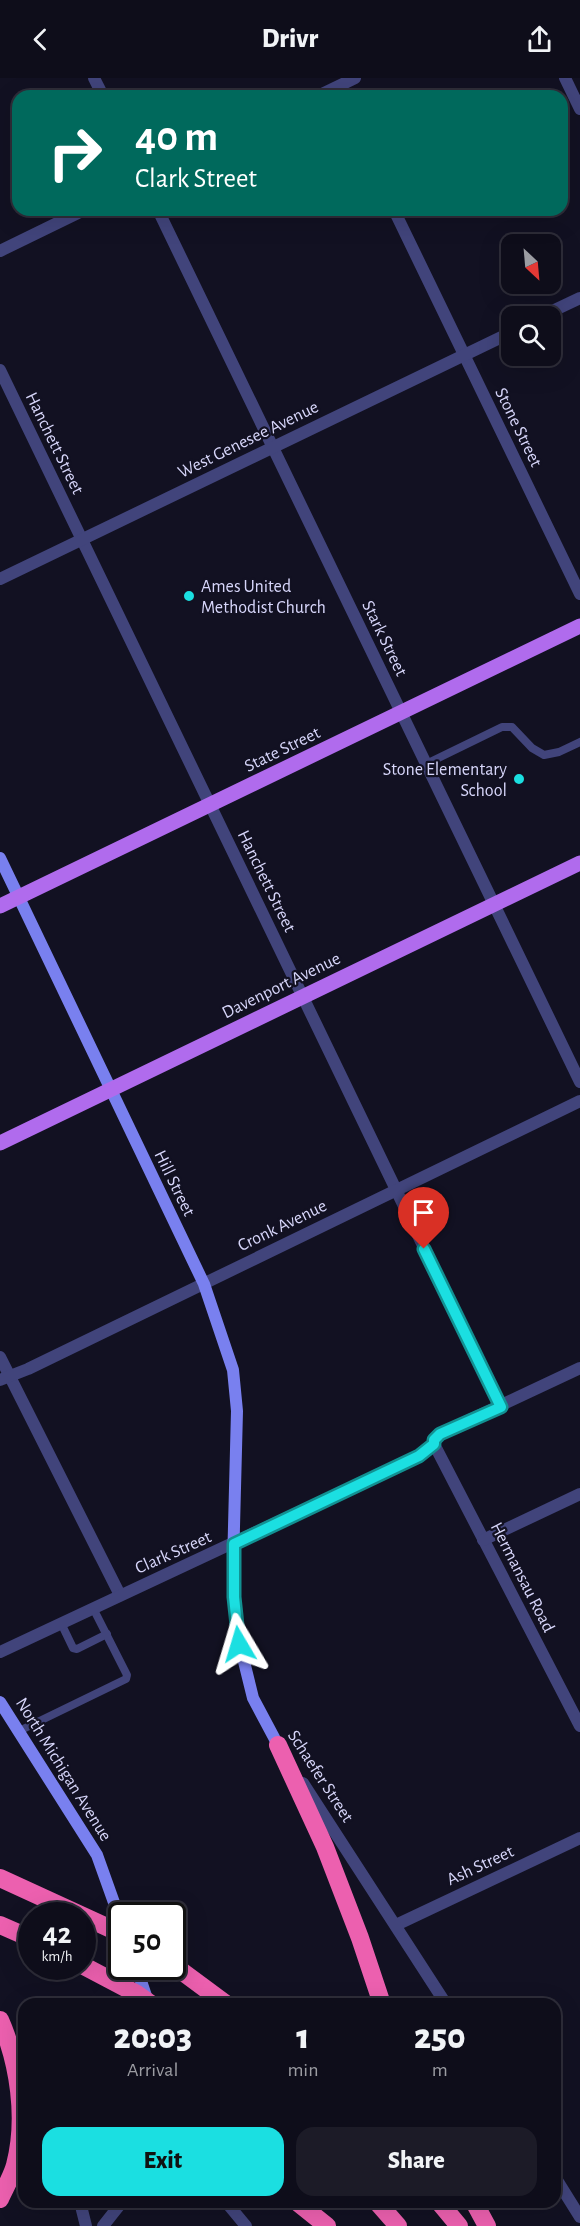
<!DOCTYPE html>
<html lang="en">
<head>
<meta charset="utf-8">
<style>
  :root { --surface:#0e0d1a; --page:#1c1b27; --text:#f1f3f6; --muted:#9b9ca2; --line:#2e2d39; --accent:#1bdfe1 }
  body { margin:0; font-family:"Alegreya Sans",sans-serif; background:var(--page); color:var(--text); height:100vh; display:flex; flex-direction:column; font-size:22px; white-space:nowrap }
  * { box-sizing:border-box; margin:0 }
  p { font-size:20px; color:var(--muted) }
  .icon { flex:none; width:33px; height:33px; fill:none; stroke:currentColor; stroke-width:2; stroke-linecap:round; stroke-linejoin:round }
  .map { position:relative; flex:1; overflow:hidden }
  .panel { position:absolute; left:18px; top:1920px; width:543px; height:210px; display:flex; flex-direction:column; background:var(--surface); border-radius:18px; box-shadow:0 6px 24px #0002,0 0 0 2px var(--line) }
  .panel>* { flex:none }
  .top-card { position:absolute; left:12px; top:12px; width:556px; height:126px; border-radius:18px; box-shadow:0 6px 24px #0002,0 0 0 2px var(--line); background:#00695c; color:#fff; overflow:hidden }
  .needle { width:39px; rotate:154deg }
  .tools { position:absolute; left:501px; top:156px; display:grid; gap:12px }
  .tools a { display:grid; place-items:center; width:60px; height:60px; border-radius:12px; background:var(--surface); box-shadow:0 6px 24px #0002,0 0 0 2px var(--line); font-size:30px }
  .speed { position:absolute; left:18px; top:1824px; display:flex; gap:12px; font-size:30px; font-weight:700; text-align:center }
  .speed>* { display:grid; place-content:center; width:78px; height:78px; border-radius:50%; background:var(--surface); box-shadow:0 6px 24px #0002,0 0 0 2px var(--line); line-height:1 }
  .speed small { font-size:15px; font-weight:400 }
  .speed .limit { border:3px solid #111; border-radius:9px; background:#fff; color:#111 }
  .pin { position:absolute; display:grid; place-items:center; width:51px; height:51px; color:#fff; margin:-62px -26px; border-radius:50% 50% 50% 0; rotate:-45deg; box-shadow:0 0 6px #0007 }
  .pin .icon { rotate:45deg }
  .me { position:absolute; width:66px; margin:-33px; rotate:353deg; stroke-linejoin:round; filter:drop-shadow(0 0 4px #0008) }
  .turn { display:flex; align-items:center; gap:21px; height:126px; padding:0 24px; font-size:27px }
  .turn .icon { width:78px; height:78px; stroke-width:2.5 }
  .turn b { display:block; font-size:42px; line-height:51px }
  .eta { display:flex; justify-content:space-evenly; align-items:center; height:102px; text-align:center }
  .eta b { font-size:36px; font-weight:800; line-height:42px }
  .button { display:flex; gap:12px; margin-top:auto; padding:12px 24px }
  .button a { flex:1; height:69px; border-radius:18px; background:var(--accent); color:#111; font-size:24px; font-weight:800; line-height:69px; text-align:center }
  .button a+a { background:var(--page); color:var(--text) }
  header { display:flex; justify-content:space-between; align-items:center; height:78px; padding:0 24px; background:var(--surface); font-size:27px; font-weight:800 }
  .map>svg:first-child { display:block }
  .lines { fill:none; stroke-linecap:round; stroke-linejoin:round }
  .service { stroke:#41447b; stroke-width:8 }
  .minor { stroke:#41447b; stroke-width:12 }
  .tertiary { stroke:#41447b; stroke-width:12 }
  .secondary { stroke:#7980ef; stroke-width:12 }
  .primary { stroke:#b06bed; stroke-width:15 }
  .motorway { stroke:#ec60af; stroke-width:18 }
  .route-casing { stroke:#129192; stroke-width:15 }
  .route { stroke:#1bdfe1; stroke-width:10 }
  .poi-dot { fill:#1bdfe1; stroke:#121122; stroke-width:2 }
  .labels { text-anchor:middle; stroke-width:4.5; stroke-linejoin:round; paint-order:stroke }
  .street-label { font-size:18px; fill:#d7d6fa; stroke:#121122 }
  .poi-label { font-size:18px; fill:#d7d6fa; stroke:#121122; text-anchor:start }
</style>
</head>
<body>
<header><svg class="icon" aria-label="back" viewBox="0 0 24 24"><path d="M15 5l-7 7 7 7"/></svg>Drivr<svg class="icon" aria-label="share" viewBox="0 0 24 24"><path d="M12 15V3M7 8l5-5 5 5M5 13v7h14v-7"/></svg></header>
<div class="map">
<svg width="580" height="2148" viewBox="0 0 580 2148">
  <rect width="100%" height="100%" fill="#121122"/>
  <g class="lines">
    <g class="service">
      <path d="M 426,686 L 502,649 L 512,649 L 532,670 L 544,677 L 559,674 L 580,664"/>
      <path d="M 61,1545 L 73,1570 L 77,1571 L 107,1556"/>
      <path d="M 19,1653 L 126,1601 L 127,1597 L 93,1530"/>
    </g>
    <g class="minor">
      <path d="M 94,0 L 103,18"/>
      <path d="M 565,0 L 580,31"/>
      <path d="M 318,18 L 355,0"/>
      <path d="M 158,132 L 580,1004"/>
      <path d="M 394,132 L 580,516"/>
      <path d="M 0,173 L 84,132"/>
      <path d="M 0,292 L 501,1329"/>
      <path d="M 0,1279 L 120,1517"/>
      <path d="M 0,1302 L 28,1291 L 580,1023"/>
      <path d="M 434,1366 L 580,1648"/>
      <path d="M 483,1462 L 580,1416"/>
      <path d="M 0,1574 L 419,1378 L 434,1366 L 434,1362 L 440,1356 L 580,1290"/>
      <path d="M 396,1847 L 580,1760"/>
      <path d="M 80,2124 L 86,2148"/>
      <path d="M 103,2148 L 122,2124"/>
    </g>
    <g class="tertiary">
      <path d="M 542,238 L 580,220"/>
      <path d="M 0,501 L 512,254"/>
      <path d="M 303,1705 L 446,1926"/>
      <path d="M 555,2099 L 580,2139"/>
      <path d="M 226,2124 L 246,2148"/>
    </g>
    <g class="secondary">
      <path d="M 0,780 L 204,1206 L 233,1292 L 237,1333 L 233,1487 L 236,1551 L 253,1620 L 278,1667"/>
      <path d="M 0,1624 L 97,1777 L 122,1847"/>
      <path d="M 136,1888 L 148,1924"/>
    </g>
    <g class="primary">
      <path d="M 0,828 L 580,548"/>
      <path d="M 0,1065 L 580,785"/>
    </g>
    <g class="motorway">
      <path d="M 278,1667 L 325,1769 L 360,1860 L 382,1926"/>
      <path d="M 0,1800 L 122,1856"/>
      <path d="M 0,1847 L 32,1861"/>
      <path d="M 172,1886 L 226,1926"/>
      <path d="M 82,1887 L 137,1916 L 151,1926"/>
      <path d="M 0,1942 C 19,1985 27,2041 15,2087 C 12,2098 5,2110 0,2121"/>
      <path d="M 297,2124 L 327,2148"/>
      <path d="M 377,2124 L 398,2148"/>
      <path d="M 439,2124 L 459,2148"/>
      <path d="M 474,2124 L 487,2148"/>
    </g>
  </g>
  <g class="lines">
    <g class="route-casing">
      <path id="route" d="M 239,1566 L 234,1519 L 234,1466 L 419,1378 L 434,1366 L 434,1362 L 440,1356 L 501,1329 L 424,1171"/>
    </g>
    <use href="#route" class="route"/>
  </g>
  <g class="poi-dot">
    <circle cx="189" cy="518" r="6"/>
    <circle cx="519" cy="701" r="6"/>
  </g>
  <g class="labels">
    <g class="street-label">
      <text transform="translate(519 349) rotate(64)" y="6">Stone Street</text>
      <text transform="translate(248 361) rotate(-26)" y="6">West Genesee Avenue</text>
      <text transform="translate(55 365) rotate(64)" y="6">Hanchett Street</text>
      <text transform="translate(385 560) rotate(64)" y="6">Stark Street</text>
      <text transform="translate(282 671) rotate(-26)" y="6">State Street</text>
      <text transform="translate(267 803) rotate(64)" y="6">Hanchett Street</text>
      <text transform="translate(281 907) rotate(-26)" y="6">Davenport Avenue</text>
      <text transform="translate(175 1105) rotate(64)" y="6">Hill Street</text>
      <text transform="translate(282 1147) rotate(-26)" y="6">Cronk Avenue</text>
      <text transform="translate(173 1474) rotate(-24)" y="6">Clark Street</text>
      <text transform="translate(523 1499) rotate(63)" y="6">Hermansau Road</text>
      <text transform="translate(64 1691) rotate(58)" y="6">North Michigan Avenue</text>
      <text transform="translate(321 1698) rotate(57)" y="6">Schaefer Street</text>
      <text transform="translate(480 1787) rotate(-25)" y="6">Ash Street</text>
    </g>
    <g class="poi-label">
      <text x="201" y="514">Ames United<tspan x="201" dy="21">Methodist Church</tspan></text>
      <text x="507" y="697" text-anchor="end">Stone Elementary<tspan x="507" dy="21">School</tspan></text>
    </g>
  </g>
</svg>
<div class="tools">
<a><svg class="needle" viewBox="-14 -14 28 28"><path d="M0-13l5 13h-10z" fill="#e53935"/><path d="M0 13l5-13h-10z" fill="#9b9ca2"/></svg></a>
<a><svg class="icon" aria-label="search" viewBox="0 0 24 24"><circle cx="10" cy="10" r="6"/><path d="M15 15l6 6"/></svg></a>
</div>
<div class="speed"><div>42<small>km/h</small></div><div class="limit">50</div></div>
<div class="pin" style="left:424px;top:1171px;background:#d93025"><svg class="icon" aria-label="arrive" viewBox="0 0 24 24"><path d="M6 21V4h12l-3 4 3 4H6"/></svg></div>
<svg class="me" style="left:239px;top:1566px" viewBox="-20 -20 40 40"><path d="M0-17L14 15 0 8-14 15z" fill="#1bdfe1" stroke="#fff" stroke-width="4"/></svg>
<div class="top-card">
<div class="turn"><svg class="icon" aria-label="right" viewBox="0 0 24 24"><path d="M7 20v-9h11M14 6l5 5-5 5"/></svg><div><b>40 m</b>Clark Street</div></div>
</div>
<section class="panel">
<div class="eta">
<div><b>20:03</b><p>Arrival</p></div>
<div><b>1</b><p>min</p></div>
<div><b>250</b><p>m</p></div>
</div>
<div class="button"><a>Exit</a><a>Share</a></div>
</section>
</div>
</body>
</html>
